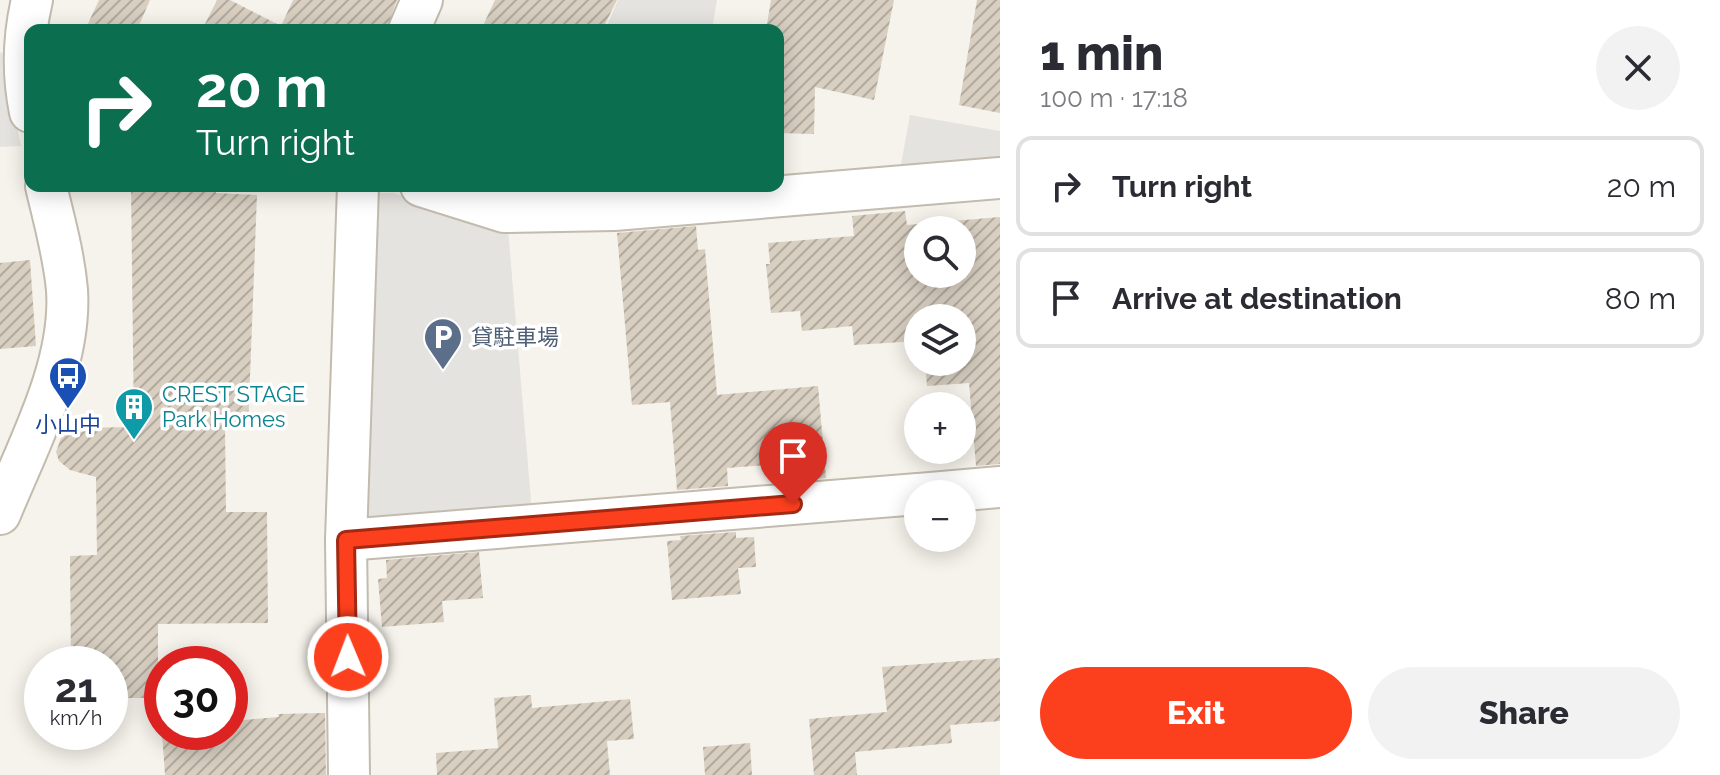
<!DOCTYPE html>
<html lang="en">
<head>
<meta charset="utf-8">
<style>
  :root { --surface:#fff; --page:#f2f2f3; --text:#2b2b33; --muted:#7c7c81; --line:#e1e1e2; --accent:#fc3f1d }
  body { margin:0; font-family:Raleway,"Noto Sans JP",sans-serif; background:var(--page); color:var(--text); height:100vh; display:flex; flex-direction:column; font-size:30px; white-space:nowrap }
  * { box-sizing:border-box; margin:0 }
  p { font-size:26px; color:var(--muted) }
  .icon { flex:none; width:44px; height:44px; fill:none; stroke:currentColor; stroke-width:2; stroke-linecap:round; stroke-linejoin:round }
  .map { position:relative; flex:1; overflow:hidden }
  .panel { display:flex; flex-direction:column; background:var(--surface); width:720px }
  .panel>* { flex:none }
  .top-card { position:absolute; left:24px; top:24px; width:760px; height:168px; border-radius:16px; box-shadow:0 4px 20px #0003; background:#0b6e4f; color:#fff; overflow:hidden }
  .fabs { position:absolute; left:904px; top:216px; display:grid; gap:16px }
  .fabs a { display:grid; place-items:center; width:72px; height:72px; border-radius:50%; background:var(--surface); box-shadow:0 4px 20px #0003; font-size:40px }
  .speed { position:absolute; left:24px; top:646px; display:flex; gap:16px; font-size:40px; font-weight:700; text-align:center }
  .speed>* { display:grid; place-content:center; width:104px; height:104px; border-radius:50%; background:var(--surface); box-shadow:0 4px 20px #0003; line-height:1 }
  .speed small { font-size:20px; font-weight:400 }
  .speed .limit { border:12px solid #d22; background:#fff; color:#111 }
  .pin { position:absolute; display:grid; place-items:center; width:68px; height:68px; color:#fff; margin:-82px -34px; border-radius:50% 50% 50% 0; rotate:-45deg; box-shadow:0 0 8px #0007 }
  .pin .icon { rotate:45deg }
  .me { position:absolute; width:88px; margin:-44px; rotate:359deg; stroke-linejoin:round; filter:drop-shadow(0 0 6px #0008) }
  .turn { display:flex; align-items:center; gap:28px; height:168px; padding:0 40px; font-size:36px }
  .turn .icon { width:104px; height:104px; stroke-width:2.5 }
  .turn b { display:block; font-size:56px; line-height:68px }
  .round { display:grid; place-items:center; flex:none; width:84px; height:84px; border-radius:42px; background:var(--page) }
  .headline { display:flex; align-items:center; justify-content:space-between; height:136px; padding:0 40px }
  h1 { font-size:48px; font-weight:800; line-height:60px }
  .action { display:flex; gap:16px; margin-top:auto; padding:16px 40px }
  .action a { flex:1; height:92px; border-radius:48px; background:var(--accent); color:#fff; font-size:32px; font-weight:800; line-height:92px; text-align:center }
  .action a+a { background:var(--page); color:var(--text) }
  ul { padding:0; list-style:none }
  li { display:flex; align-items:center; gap:24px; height:100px; margin:0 16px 12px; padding:0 24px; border:4px solid var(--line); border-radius:16px }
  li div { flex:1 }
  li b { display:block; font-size:30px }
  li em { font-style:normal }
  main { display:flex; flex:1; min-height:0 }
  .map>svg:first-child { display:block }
  .parking { fill:#e5e3e0 }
  .building { fill:url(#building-hatch); fill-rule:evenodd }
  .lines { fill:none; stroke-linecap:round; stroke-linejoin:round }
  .street-casing { stroke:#c2bbae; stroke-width:44 }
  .street { stroke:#fff; stroke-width:40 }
  .route-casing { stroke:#a42913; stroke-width:20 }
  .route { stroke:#fc3f1d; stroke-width:14 }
  .labels { text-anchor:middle; stroke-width:7; stroke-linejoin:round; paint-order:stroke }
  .service-label { font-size:22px; fill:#4e5e75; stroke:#fff; text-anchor:start }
  .culture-label { font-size:22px; fill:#0d838f; stroke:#fff; text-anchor:start }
  .transit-label { font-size:22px; fill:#164399; stroke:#fff }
</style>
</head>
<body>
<main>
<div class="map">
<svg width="1000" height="775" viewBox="0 0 1000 775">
  <defs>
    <pattern id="building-hatch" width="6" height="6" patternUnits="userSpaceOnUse" patternTransform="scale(2)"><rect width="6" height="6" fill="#d8cfc1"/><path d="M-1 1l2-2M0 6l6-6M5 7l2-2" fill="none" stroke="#b1aa9e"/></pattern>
  </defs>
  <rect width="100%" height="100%" fill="#f6f3ec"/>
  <g class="parking">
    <path d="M 618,0 L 717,0 L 712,30 L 605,30 Z"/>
    <path d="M 0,52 L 7,54 L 11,101 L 21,146 L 0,147 Z"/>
    <path d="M 910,115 L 1000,131 L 1000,167 L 899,175 Z"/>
    <path d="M 372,193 L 393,193 L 508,229 L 532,512 L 360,527 Z"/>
  </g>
  <g class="building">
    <path d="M 99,0 L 150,0 L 137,30 L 85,30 Z"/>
    <path d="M 217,0 L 230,0 L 281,26 L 293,0 L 397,0 L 386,30 L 202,30 Z"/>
    <path d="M 495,0 L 617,0 L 602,30 L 481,30 Z"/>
    <path d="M 771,0 L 894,0 L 874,100 L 815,87 L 814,134 L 778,133 L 778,30 L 766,30 Z"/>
    <path d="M 977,0 L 1000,0 L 1000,113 L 959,105 Z"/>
    <path d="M 131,186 L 216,186 L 216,193 L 257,195 L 248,429 L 225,428 L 226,512 L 267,512 L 268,623 L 158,624 L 158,698 L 110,698 L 110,664 L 71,664 L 70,556 L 97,555 L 96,477 L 70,470 L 59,461 L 56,452 L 62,435 L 73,428 L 134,427 Z"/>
    <path d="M 905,211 L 907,225 L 1000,217 L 1000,464 L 976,466 L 969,383 L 927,386 L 925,362 L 962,362 L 962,318 L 918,318 L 918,341 L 854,345 L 852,326 L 802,331 L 800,311 L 771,313 L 766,264 L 770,264 L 768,243 L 854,236 L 852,216 ZM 918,230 L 962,230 L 962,274 L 918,274 Z"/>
    <path d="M 696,226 L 698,250 L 705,249 L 717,395 L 818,386 L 826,478 L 794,481 L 793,463 L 727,468 L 728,486 L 677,490 L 670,402 L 632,405 L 617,233 Z"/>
    <path d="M 30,260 L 36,346 L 0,349 L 0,263 Z"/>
    <path d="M 736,532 L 736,538 L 754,537 L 756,567 L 738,568 L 741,594 L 672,600 L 667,541 L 681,540 L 680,536 Z"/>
    <path d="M 479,552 L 483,598 L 442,601 L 444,622 L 382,627 L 378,579 L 387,578 L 386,560 Z"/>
    <path d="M 1000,658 L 1000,721 L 950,725 L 952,743 L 855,752 L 857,775 L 814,775 L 809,719 L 887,712 L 882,667 Z"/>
    <path d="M 531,695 L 532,708 L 630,699 L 634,739 L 607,741 L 610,775 L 437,775 L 436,753 L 498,748 L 494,698 Z"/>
    <path d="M 325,713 L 326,775 L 165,775 L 162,732 L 230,732 L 230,721 L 279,717 L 278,714 Z"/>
    <path d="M 750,743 L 752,775 L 705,775 L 703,747 Z"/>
  </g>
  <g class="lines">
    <g class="street-casing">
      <g id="street">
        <path d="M 409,30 L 422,0"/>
        <path d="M 30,112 C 22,73 23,38 32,0"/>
        <path d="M 421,186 L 504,212 L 614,210 L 1000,178"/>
        <path d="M 919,494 L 1000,487"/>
        <path d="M 0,514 C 28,445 72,365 67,290 C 64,255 54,220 46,186"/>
        <path d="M 346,540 L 918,494"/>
        <path d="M 349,775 L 346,540 L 358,186"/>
      </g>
    </g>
    <use href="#street" class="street"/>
  </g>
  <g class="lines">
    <g class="route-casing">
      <path id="route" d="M 348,657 L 346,540 L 793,504"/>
    </g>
    <use href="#route" class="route"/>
  </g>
  <defs>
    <g id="parking-pin" transform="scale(2)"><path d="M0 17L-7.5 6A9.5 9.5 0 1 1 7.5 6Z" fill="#5c6f8a" stroke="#fff"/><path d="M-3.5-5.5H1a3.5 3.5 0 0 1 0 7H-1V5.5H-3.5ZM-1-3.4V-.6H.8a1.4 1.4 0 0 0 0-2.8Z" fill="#fff"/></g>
    <g id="bus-pin" transform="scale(2)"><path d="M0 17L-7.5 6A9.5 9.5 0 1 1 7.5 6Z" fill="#1a4fb4" stroke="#fff"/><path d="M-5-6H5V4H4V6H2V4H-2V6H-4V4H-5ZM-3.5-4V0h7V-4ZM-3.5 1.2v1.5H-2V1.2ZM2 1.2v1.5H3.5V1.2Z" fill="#fff"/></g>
    <g id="building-pin" transform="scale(2)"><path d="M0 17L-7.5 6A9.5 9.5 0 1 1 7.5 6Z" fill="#0f9aa8" stroke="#fff"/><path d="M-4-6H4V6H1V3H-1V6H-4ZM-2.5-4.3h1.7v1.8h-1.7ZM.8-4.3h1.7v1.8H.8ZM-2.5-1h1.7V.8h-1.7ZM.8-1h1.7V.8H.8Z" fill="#fff"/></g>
  </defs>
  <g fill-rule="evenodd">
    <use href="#parking-pin" x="443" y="337"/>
    <use href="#bus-pin" x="68" y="376"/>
    <use href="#building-pin" x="134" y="407"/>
  </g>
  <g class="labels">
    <g class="service-label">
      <text x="471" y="345">貸駐車場</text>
    </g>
    <g class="culture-label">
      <text x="162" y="402">CREST STAGE<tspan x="162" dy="25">Park Homes</tspan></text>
    </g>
    <g class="transit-label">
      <text x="68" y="432">小山中</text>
    </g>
  </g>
</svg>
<div class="fabs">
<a><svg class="icon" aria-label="search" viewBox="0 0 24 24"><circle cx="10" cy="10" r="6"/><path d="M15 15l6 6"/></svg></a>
<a><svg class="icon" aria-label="layers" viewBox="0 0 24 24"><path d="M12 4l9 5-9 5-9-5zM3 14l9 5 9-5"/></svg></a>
<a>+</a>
<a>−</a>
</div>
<div class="speed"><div>21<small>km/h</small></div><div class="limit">30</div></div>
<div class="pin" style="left:793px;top:504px;background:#d93025"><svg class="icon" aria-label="arrive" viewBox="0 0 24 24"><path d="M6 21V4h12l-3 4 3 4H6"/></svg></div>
<svg class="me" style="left:348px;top:657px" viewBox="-20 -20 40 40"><circle r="17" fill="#fc3f1d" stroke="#fff" stroke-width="3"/><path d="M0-11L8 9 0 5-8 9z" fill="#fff"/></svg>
<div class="top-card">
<div class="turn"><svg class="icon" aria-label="right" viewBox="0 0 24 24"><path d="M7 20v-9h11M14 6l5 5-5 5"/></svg><div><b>20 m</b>Turn right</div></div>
</div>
</div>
<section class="panel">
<div class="headline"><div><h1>1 min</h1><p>100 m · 17:18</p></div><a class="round"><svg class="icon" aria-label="close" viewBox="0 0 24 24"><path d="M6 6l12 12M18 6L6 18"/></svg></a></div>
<ul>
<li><svg class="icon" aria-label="right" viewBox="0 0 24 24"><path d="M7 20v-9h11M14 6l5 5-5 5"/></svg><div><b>Turn right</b></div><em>20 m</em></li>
<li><svg class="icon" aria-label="arrive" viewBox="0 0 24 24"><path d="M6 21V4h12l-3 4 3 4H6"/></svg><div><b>Arrive at destination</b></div><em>80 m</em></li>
</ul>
<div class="action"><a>Exit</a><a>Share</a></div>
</section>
</main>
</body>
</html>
